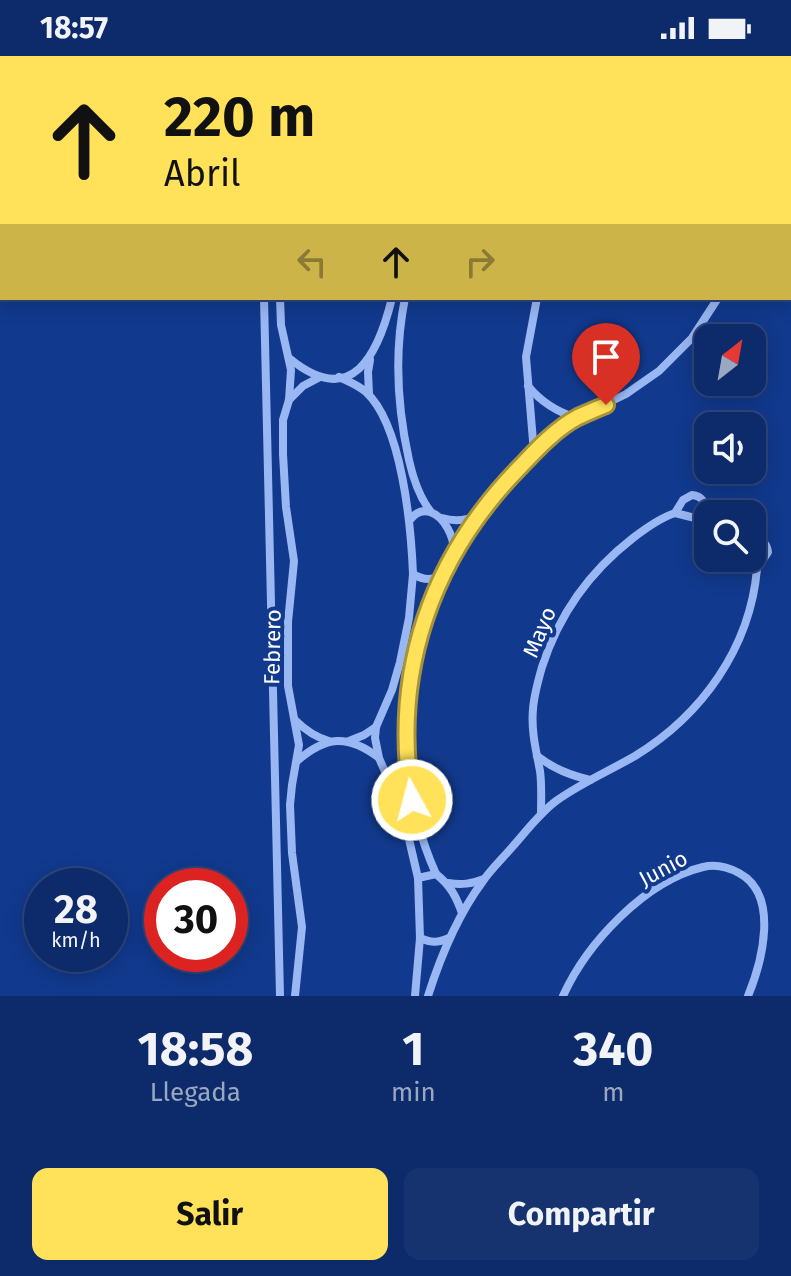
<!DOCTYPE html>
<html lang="es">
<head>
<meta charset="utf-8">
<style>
  :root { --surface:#0d2b6a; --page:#163370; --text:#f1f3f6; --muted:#9aa7c1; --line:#2d477e; --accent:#ffe25a }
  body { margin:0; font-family:"Fira Sans",sans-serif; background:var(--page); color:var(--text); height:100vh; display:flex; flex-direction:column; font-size:30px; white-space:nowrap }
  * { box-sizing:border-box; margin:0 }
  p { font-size:26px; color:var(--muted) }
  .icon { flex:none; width:44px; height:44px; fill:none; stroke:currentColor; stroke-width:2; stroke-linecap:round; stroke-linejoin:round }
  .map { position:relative; height:940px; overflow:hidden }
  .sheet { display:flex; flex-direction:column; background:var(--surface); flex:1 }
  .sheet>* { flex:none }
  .top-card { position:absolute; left:0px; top:0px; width:792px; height:244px; box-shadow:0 4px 20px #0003,0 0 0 2px var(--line); background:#ffe25a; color:#111; overflow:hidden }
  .needle { width:52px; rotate:31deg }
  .buttons { position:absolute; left:694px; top:268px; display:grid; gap:16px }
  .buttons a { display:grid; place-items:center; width:72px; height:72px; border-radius:16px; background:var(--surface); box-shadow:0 4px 20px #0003,0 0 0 2px var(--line); font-size:40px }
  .speed { position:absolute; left:24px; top:812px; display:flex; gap:16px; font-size:40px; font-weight:700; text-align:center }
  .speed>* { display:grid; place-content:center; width:104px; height:104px; border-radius:50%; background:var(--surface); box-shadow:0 4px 20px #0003,0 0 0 2px var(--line); line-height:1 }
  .speed small { font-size:20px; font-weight:400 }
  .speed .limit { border:12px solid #d22; background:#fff; color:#111 }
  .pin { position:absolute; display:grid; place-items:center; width:68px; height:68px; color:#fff; margin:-82px -34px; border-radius:50% 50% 50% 0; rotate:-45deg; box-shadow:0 0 8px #0007 }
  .pin .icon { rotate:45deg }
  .me { position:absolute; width:88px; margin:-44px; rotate:353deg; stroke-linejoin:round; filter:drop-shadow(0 0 6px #0008) }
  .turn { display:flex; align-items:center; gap:28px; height:168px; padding:0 32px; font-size:36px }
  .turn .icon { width:104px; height:104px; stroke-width:2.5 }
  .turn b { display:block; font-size:56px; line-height:68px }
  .lanes { display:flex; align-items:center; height:76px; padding:0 32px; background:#0003; justify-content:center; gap:40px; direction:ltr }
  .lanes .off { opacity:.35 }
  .eta { display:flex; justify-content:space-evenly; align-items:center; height:136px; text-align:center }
  .eta b { font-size:48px; font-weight:700; line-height:56px }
  .primary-button { display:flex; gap:16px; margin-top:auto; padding:16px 32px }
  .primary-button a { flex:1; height:92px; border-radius:16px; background:var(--accent); color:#111; font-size:32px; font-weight:700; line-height:92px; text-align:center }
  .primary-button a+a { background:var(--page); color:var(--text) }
  .status { display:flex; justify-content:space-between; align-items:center; height:56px; padding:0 40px; background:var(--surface); direction:ltr }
  .status svg { height:22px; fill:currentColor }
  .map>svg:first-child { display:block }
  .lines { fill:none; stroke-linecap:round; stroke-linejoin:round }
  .street { stroke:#99b7f2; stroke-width:8 }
  .route-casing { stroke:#a6933a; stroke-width:20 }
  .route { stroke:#ffe25a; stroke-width:14 }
  .labels { text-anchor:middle; stroke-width:8; stroke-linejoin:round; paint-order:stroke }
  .street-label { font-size:22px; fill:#fff; stroke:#11398d }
</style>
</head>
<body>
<div class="status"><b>18:57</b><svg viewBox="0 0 49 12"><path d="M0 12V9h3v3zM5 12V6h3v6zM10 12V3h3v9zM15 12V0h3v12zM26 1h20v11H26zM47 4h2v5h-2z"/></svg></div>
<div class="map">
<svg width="791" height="940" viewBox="0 0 791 940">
  <rect width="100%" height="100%" fill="#11398d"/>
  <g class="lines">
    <g class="street">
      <path d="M 63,0 L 63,2"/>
      <path d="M 177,0 L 177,2"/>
      <path d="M 259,0 L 259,2"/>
      <path d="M 374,0 L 375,2"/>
      <path d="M 389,0 L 389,2"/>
      <path d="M 508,0 L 509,2"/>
      <path d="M 278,2 L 278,0"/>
      <path d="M 565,2 L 568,0"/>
      <path d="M 264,242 L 280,940"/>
      <path d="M 280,242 L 281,269 L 291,314 L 289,344 L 283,364 L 283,398 L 286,451 L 294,505 L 288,566 L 288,630 L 299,689 L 292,729 L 290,749 L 292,797 L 302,871 L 295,940"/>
      <path d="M 405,242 C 394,296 397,350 409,404 C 413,422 419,441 431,456"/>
      <path d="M 289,302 C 352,354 378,299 392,242"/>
      <path d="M 339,321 C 348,325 358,329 366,336 C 402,369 411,470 413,518 C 421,523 429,525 438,521 C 477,500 434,431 410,464"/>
      <path d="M 528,330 C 541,346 557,356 577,362"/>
      <path d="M 369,338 L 368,316 L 370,304"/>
      <path d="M 289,344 L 303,330 L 320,321"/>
      <path d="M 534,397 L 526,301 L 537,242"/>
      <path d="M 692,439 C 702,440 707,447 703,456 L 695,462 L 675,457 L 683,444 Z"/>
      <path d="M 442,462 C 455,466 466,465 478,459"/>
      <path d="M 455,497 L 492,441 L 534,397 L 577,362 L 626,338 L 659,315 L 692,282 L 718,242"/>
      <path d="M 746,502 L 757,513 L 768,496 C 767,487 761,481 752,484"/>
      <path d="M 413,518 L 409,562 L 400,606 L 392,634 L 376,671 L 375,682 L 379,702 L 394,736 L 405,766 L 418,822 L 420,882 L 415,940"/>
      <path d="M 295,664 C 305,674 315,681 329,685"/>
      <path d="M 349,685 L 364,679 L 376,671"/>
      <path d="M 537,700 C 554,713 570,719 590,724"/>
      <path d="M 297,705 C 326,680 347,678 378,701"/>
      <path d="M 541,758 C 541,743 542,729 540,715 C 536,694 531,675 533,653 C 534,639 538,625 542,611 C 559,558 589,516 633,482 C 646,472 660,462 675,457"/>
      <path d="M 436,818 C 450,829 456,840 462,857"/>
      <path d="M 418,822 L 436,818 C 393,722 400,614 441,520"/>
      <path d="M 448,827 C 462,829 471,828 484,823"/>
      <path d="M 420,882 C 431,887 438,887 449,882"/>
      <path d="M 428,940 C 441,899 457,860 483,825 C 492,812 504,801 514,789 C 528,773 540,757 556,745 C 581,727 609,715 635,700 C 702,659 750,592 757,513"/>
      <path d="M 563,940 C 587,887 645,825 703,811 C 715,808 728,811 739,817 C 780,839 762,906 748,940"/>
    </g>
  </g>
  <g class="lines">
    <g class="route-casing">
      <path id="route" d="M 412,744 C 391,616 431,501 522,409 C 538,392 557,372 578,361 C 587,357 596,353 606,349"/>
    </g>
    <use href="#route" class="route"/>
  </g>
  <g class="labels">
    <g class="street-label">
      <text transform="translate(539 576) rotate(-67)" y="8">Mayo</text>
      <text transform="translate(272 591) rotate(-89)" y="8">Febrero</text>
      <text transform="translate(663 812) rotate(-28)" y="8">Junio</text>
    </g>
  </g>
</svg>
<div class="buttons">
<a><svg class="needle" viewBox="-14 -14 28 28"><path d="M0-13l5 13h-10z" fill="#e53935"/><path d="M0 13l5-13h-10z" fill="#9aa7c1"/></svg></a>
<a><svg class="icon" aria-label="sound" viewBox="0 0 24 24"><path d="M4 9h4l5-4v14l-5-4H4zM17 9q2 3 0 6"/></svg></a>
<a><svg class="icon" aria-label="search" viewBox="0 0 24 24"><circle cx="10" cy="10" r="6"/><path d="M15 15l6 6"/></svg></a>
</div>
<div class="speed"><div>28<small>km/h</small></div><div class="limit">30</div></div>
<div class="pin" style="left:606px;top:349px;background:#d93025"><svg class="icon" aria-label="arrive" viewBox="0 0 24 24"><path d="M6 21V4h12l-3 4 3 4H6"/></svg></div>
<svg class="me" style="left:412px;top:744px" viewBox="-20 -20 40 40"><circle r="17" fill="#ffe25a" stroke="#fff" stroke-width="3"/><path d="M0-11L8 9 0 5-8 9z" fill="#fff"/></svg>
<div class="top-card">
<div class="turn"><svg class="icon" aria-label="ahead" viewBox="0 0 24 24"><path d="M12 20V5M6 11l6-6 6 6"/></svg><div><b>220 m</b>Abril</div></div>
<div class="lanes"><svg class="icon off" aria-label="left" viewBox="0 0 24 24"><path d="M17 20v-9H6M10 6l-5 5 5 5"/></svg><svg class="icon" aria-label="ahead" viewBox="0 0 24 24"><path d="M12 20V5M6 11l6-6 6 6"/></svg><svg class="icon off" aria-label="right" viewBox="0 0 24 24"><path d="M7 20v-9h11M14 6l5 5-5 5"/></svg></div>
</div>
</div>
<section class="sheet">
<div class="eta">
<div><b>18:58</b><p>Llegada</p></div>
<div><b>1</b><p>min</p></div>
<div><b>340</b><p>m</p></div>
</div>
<div class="primary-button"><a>Salir</a><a>Compartir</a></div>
</section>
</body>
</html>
